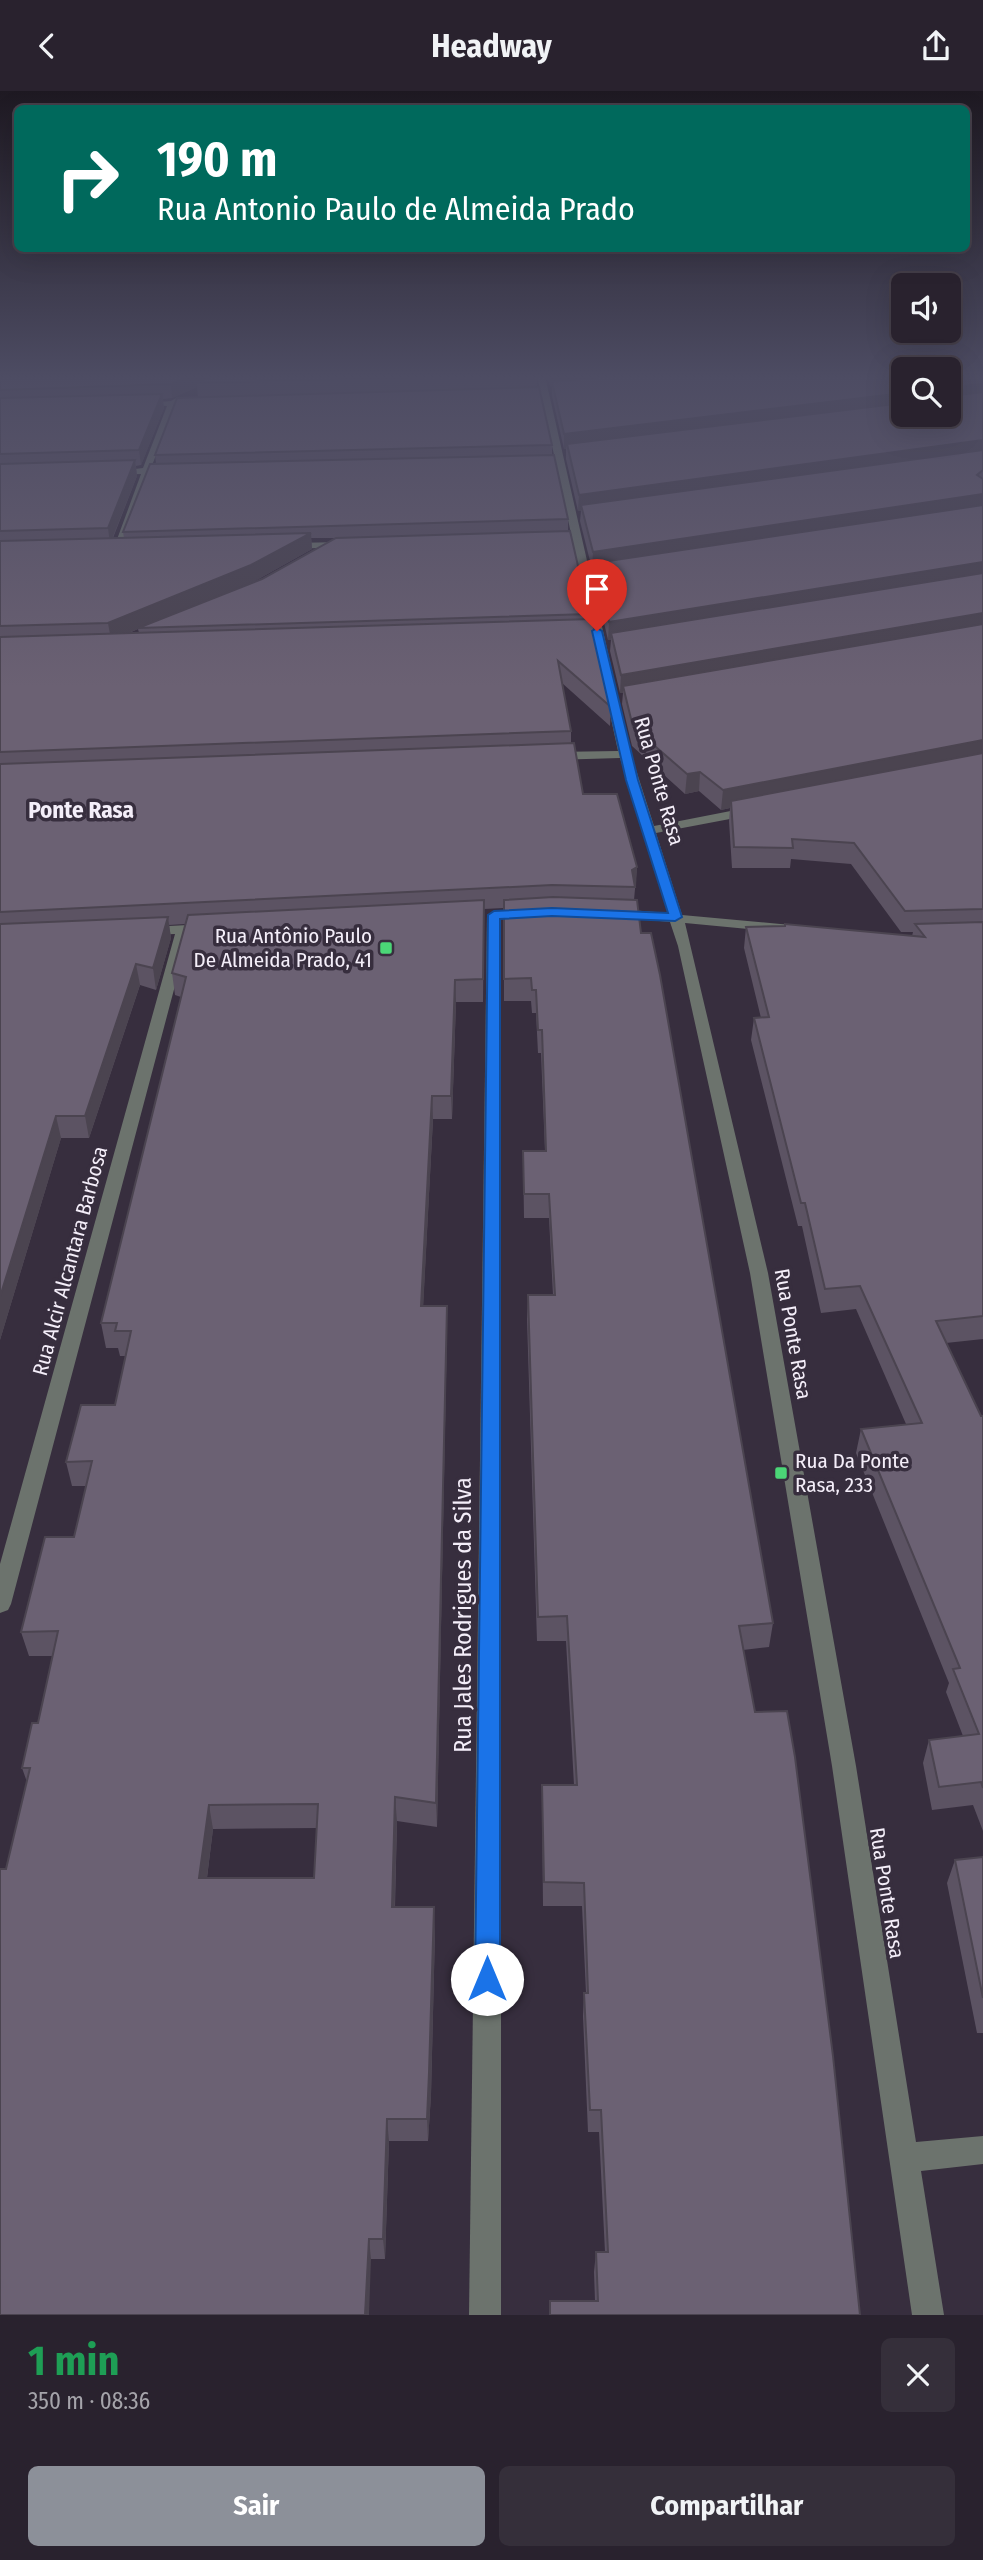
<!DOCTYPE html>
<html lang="pt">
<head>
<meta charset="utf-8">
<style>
  :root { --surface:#29222e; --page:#352f3a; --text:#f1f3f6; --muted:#a5a4aa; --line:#453f4a; --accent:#8c9099 }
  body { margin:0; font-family:"Fira Sans Condensed",sans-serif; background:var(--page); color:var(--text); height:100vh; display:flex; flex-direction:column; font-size:26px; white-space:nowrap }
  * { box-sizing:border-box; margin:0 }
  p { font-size:23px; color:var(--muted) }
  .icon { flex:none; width:38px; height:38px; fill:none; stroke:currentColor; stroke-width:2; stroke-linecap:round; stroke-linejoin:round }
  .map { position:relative; height:2224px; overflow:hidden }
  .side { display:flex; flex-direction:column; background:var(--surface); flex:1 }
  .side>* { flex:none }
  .banner { position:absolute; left:14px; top:14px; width:956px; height:147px; border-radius:10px; box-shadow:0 7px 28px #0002,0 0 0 2px var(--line); background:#00695c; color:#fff; overflow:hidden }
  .buttons { position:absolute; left:891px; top:182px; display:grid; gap:14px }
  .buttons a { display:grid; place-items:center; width:70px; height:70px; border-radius:10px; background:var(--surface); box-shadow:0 7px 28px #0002,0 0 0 2px var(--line); font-size:35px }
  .pin { position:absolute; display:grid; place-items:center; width:60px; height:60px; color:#fff; margin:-72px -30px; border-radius:50% 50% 50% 0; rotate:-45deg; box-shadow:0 0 7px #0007 }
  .pin .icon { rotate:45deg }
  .me { position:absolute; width:77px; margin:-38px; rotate:0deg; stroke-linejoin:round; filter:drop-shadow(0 0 5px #0008) }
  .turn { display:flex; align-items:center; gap:24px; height:147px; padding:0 28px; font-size:32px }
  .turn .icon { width:91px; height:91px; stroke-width:2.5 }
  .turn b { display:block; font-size:49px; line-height:60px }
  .round { display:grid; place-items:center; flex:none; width:74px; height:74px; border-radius:10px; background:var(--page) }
  .summary { display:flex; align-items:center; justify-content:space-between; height:119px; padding:0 28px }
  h1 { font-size:42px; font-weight:700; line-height:52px; color:#1e9e55 }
  .primary-button { display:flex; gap:14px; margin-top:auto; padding:14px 28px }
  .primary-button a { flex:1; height:80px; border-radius:10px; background:var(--accent); color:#fff; font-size:28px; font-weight:700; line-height:80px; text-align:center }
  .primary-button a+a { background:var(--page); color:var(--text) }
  header { display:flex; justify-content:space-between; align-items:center; height:91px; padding:0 28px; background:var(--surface); font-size:32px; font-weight:700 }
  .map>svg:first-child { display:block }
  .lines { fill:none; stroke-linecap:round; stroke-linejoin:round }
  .minor { fill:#6c736d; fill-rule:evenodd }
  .wall { fill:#5c5363; fill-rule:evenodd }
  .shaded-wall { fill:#4b4450 }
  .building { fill:#6b6173; stroke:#4b4450; stroke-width:2; fill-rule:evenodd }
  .route { fill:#1a73e8; stroke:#114b97; stroke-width:2 }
  .poi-dot { fill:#4bd677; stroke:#372e3e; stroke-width:2.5 }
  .labels { text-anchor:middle; stroke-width:7; stroke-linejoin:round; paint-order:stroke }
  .street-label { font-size:21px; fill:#f4eef9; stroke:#372e3e }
  .poi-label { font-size:21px; fill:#f4eef9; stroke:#372e3e; text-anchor:end }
  .far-district-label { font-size:23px; font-weight:bold; fill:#f4eef9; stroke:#372e3e }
  .near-street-label { font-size:24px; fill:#f4eef9; stroke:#372e3e }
</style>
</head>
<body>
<header><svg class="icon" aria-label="back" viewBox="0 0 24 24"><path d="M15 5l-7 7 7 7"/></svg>Headway<svg class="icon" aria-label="share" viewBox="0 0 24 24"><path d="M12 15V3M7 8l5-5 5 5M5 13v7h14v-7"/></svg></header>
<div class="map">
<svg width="983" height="2224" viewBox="0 0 983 2224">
  <rect width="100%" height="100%" fill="#372e3e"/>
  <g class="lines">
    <g class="minor">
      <path d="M 537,285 L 545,285 L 631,663 L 654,735 L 751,716 L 757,720 L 751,724 L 656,742 L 682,824 L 791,834 L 798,838 L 791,842 L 685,832 L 768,1182 L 856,1675 L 916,2051 L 983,2045 L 983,2073 L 921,2080 L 944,2224 L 912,2224 L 832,1675 L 750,1182 L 678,855 L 670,831 L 617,826 L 610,822 L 617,818 L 668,822 L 620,667 L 553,669 L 547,665 L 553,661 L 618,660 Z"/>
      <path d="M 178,306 L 200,312 L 175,315 L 151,377 L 171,376 L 175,379 L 149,382 L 120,460 L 112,462 L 141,383 L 115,384 L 111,381 L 143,377 L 167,315 L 136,313 L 171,310 Z"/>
      <path d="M 345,451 L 350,454 L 348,456 L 289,458 L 284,455 L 289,452 Z"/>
      <path d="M 494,820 L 501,824 L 501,2224 L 469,2224 L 487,824 Z"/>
      <path d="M 208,833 L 215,837 L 213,840 L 189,842 L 11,1513 L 8,1519 L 0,1522 L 0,1473 L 175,843 L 148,844 L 141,840 L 148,836 Z"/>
    </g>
  </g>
  <g class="wall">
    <path d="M 0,285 L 537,285 L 537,296 L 552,354 L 552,364 L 568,428 L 568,439 L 589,523 L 589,528 L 611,616 L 610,635 L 562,592 L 571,640 L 571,652 L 583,703 L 637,776 L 634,809 L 773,1532 L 769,1556 L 743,1559 L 860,2224 L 549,2224 L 550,2210 L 595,2210 L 594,2181 L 596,2161 L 605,2161 L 599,2041 L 588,2041 L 583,1925 L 584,1902 L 586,1902 L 582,1815 L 543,1815 L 542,1718 L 542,1694 L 574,1694 L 566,1550 L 537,1550 L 527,1228 L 528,1204 L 553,1204 L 549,1127 L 524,1127 L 523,1060 L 545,1060 L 541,962 L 538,962 L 536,922 L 532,922 L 531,910 L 504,910 L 504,817 L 484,818 L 483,911 L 456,911 L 452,1028 L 433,1028 L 423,1215 L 447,1215 L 447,1239 L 437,1736 L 397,1730 L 395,1816 L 435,1840 L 431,2004 L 428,2050 L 389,2050 L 385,2168 L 371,2168 L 6,1778 L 27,1691 L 22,1677 L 38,1632 L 53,1565 L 29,1565 L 21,1541 L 74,1446 L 86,1395 L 72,1395 L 66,1371 L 115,1314 L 126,1265 L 120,1265 L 118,1257 L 106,1257 L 101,1232 L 181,906 L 175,904 L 172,882 L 186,833 L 169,834 L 171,847 L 156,899 L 140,894 L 89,1047 L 61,1047 L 0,1249 ZM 197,296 L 198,306 L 155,364 L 156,373 L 123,441 L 124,447 L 113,447 L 137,385 L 136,375 L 141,374 L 164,317 L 163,308 L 172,307 ZM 311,447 L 336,447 L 262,488 L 204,511 L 253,491 L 312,458 ZM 138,538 L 139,542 L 129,542 ZM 317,1737 L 314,1787 L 207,1787 L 213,1738 Z"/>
    <path d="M 547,285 L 903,285 L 903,324 L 983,285 L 983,1248 L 946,1252 L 981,1325 L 983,1325 L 983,1740 L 973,1714 L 932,1719 L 923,1672 L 929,1649 L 963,1645 L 946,1601 L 949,1592 L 856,1362 L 861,1338 L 906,1333 L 856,1218 L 821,1222 L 802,1135 L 798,1135 L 751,949 L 754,927 L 761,927 L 744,857 L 746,836 L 912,845 L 913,841 L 901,841 L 851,773 L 791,768 L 790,777 L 732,777 L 729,730 L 730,717 L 721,719 L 699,700 L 685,703 L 632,655 L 622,613 L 623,602 L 620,602 L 610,560 L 611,549 L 608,549 L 594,489 L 595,478 L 592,478 L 580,430 L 581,420 L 578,420 L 566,368 L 566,358 L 564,358 L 552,305 L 552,295 L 550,295 Z"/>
    <path d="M 983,1766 L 983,1942 L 977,1942 L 947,1792 L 955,1769 Z"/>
  </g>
  <g class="shaded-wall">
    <path d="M 190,285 L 222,285 L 197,292 L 197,296 L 172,307 L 171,293 Z"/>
    <path d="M 550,285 L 661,285 L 552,291 L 552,295 L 550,295 Z"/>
    <path d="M 983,293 L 983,306 L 948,310 L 948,300 L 950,296 Z"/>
    <path d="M 903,302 L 903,316 L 567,353 L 566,358 L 564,358 L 564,343 Z"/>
    <path d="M 162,303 L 164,317 L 141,374 L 139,359 Z"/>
    <path d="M 983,349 L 983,363 L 581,414 L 581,420 L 578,420 L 579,404 Z"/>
    <path d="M 135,369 L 137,385 L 110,453 L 108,437 Z"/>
    <path d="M 983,403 L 983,418 L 595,472 L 595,478 L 592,478 L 593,461 Z"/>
    <path d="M 311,442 L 312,458 L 253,491 L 141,537 L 138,537 L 138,538 L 111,549 L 108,532 Z"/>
    <path d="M 983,471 L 983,485 L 611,542 L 611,549 L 608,549 L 609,531 Z"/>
    <path d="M 983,522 L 983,537 L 623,595 L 623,602 L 620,602 L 621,584 Z"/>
    <path d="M 983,649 L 983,665 L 731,710 L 730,717 L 721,719 L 723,699 Z"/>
    <path d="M 700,681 L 699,700 L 685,703 L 687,683 Z"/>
    <path d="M 637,776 L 636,796 L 635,797 L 632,779 Z"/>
    <path d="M 168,826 L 171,847 L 156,899 L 153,877 Z"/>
    <path d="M 136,873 L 140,894 L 89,1047 L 85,1025 Z"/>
    <path d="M 455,889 L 456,911 L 452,1028 L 451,1005 Z"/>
    <path d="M 432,1005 L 433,1028 L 422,1239 L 421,1215 Z"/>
    <path d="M 56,1025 L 61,1047 L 0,1249 L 0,1206 Z"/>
    <path d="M 447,1215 L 447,1239 L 437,1736 L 436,1712 Z"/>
    <path d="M 395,1706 L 397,1730 L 394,1840 L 392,1816 Z"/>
    <path d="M 209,1714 L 213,1738 L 204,1810 L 199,1787 Z"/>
    <path d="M 434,1816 L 435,1840 L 431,2004 L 428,2050 L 427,2028 Z"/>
    <path d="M 387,2028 L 389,2050 L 385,2168 L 383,2148 Z"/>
    <path d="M 369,2148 L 371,2168 L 369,2224 L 365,2224 Z"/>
  </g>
  <g class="building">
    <path d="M 0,285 L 190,285 L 171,293 L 0,299 Z"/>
    <path d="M 212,285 L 463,285 L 197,292 Z"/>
    <path d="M 612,285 L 903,285 L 903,302 L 564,343 L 552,291 Z"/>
    <path d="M 948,285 L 983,285 L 983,293 L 950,296 L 948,300 Z"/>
    <path d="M 539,296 L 552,354 L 155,364 L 177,307 Z"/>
    <path d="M 983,301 L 983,349 L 579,404 L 567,353 L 903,312 L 903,324 L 948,324 L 948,304 L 951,305 Z"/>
    <path d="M 162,303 L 139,359 L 0,363 L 0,307 Z"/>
    <path d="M 983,359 L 983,379 L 977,384 L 983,388 L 983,403 L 593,461 L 581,414 Z"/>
    <path d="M 554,364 L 568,428 L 123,441 L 150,373 Z"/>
    <path d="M 135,369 L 108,437 L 0,440 L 0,373 Z"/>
    <path d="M 983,414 L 983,471 L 609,531 L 595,472 Z"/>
    <path d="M 570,440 L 589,523 L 138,537 L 262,488 L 336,447 Z"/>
    <path d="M 311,442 L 251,474 L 108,532 L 0,535 L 0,450 Z"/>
    <path d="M 983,482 L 983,522 L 621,584 L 611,542 Z"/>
    <path d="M 592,528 L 611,616 L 558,570 L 571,640 L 0,661 L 0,546 Z"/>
    <path d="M 983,533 L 983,649 L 723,699 L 700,681 L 687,683 L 633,636 L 623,595 Z"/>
    <path d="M 574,652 L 583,703 L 617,703 L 637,776 L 632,779 L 635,796 L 552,794 L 0,821 L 0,673 Z"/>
    <path d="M 983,662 L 983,818 L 905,820 L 854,752 L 792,748 L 793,757 L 734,756 L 731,710 Z"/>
    <path d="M 553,806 L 637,809 L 641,842 L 651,842 L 660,884 L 773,1532 L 739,1535 L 755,1621 L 787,1620 L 795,1666 L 833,1965 L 860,2224 L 550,2224 L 550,2210 L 598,2210 L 596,2161 L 608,2161 L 601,2019 L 590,2019 L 584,1902 L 588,1902 L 584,1792 L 544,1791 L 542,1694 L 577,1694 L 567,1525 L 538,1526 L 528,1204 L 555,1204 L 549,1103 L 524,1103 L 523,1060 L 546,1060 L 542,939 L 538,939 L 536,899 L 532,899 L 531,887 L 504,888 L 504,809 Z"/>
    <path d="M 484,809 L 483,888 L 455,889 L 451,1005 L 432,1005 L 421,1215 L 447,1215 L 436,1712 L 395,1706 L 392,1816 L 434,1816 L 429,1982 L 427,2028 L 387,2028 L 383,2148 L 369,2148 L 365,2224 L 0,2224 L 0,1778 L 6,1778 L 30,1677 L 22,1677 L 32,1632 L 38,1632 L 58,1540 L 21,1541 L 45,1446 L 74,1446 L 92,1370 L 66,1371 L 81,1314 L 115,1314 L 131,1240 L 115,1240 L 117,1232 L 101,1232 L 186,886 L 172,882 L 188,824 ZM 318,1713 L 314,1787 L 199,1787 L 209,1714 Z"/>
    <path d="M 168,826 L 153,877 L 136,873 L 85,1025 L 56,1025 L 0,1206 L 0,833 Z"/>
    <path d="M 983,831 L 983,1225 L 936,1230 L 981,1325 L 983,1325 L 983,1697 L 981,1691 L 939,1696 L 929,1649 L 979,1643 L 953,1578 L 960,1577 L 861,1338 L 922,1332 L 860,1195 L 825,1198 L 805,1112 L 801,1112 L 754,927 L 769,926 L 746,836 L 785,835 L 785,833 L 925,846 L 915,833 Z"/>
    <path d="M 983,1766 L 983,1907 L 955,1769 Z"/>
  </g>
  <linearGradient id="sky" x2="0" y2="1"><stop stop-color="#1e1922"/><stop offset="0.48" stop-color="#4d4c63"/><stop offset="1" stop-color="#4d4c63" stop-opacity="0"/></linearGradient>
  <rect width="983" height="596" fill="url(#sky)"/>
  <path class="route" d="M 597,537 L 602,540 L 638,689 L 682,826 L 675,830 L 552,825 L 500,828 L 500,1888 L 496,1897 L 487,1900 L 479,1897 L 475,1888 L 488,824 L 494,820 L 552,817 L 668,822 L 626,689 L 592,540 Z"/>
  <g class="poi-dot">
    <rect x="379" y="850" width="14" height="14" rx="3.5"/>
    <rect x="774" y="1375" width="14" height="14" rx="3.5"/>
  </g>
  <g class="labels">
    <g class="street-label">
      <text transform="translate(659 690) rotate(74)" y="7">Rua Ponte Rasa</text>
      <text transform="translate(70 1170) rotate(-75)" y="7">Rua Alcir Alcantara Barbosa</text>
      <text transform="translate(793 1243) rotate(80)" y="7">Rua Ponte Rasa</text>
      <text transform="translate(887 1802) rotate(81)" y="7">Rua Ponte Rasa</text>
    </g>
    <g class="poi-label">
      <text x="372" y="852">Rua Antônio Paulo<tspan x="372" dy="24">De Almeida Prado, 41</tspan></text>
      <text x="795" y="1377" text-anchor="start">Rua Da Ponte<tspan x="795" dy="24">Rasa, 233</tspan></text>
    </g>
    <g class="far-district-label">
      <text x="81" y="727">Ponte Rasa</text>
    </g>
    <g class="near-street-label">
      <text transform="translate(463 1524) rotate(-90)" y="8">Rua Jales Rodrigues da Silva</text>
    </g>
  </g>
</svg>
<div class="buttons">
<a><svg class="icon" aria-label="sound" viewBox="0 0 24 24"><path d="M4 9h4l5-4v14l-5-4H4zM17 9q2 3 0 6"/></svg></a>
<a><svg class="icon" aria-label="search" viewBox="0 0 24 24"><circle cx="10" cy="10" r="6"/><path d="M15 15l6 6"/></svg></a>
</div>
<div class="pin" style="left:597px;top:540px;background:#d93025"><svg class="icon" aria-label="arrive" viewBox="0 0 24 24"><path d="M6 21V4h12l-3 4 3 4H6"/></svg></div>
<svg class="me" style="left:487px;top:1888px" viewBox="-20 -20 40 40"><circle r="19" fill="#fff"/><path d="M0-13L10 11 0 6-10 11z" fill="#1a73e8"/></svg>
<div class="banner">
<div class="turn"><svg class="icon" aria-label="right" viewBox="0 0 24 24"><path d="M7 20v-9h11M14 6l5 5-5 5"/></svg><div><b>190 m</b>Rua Antonio Paulo de Almeida Prado</div></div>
</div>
</div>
<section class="side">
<div class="summary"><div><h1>1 min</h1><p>350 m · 08:36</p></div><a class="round"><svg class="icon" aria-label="close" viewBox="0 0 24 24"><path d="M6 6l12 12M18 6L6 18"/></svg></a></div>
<div class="primary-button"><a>Sair</a><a>Compartilhar</a></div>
</section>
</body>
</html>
